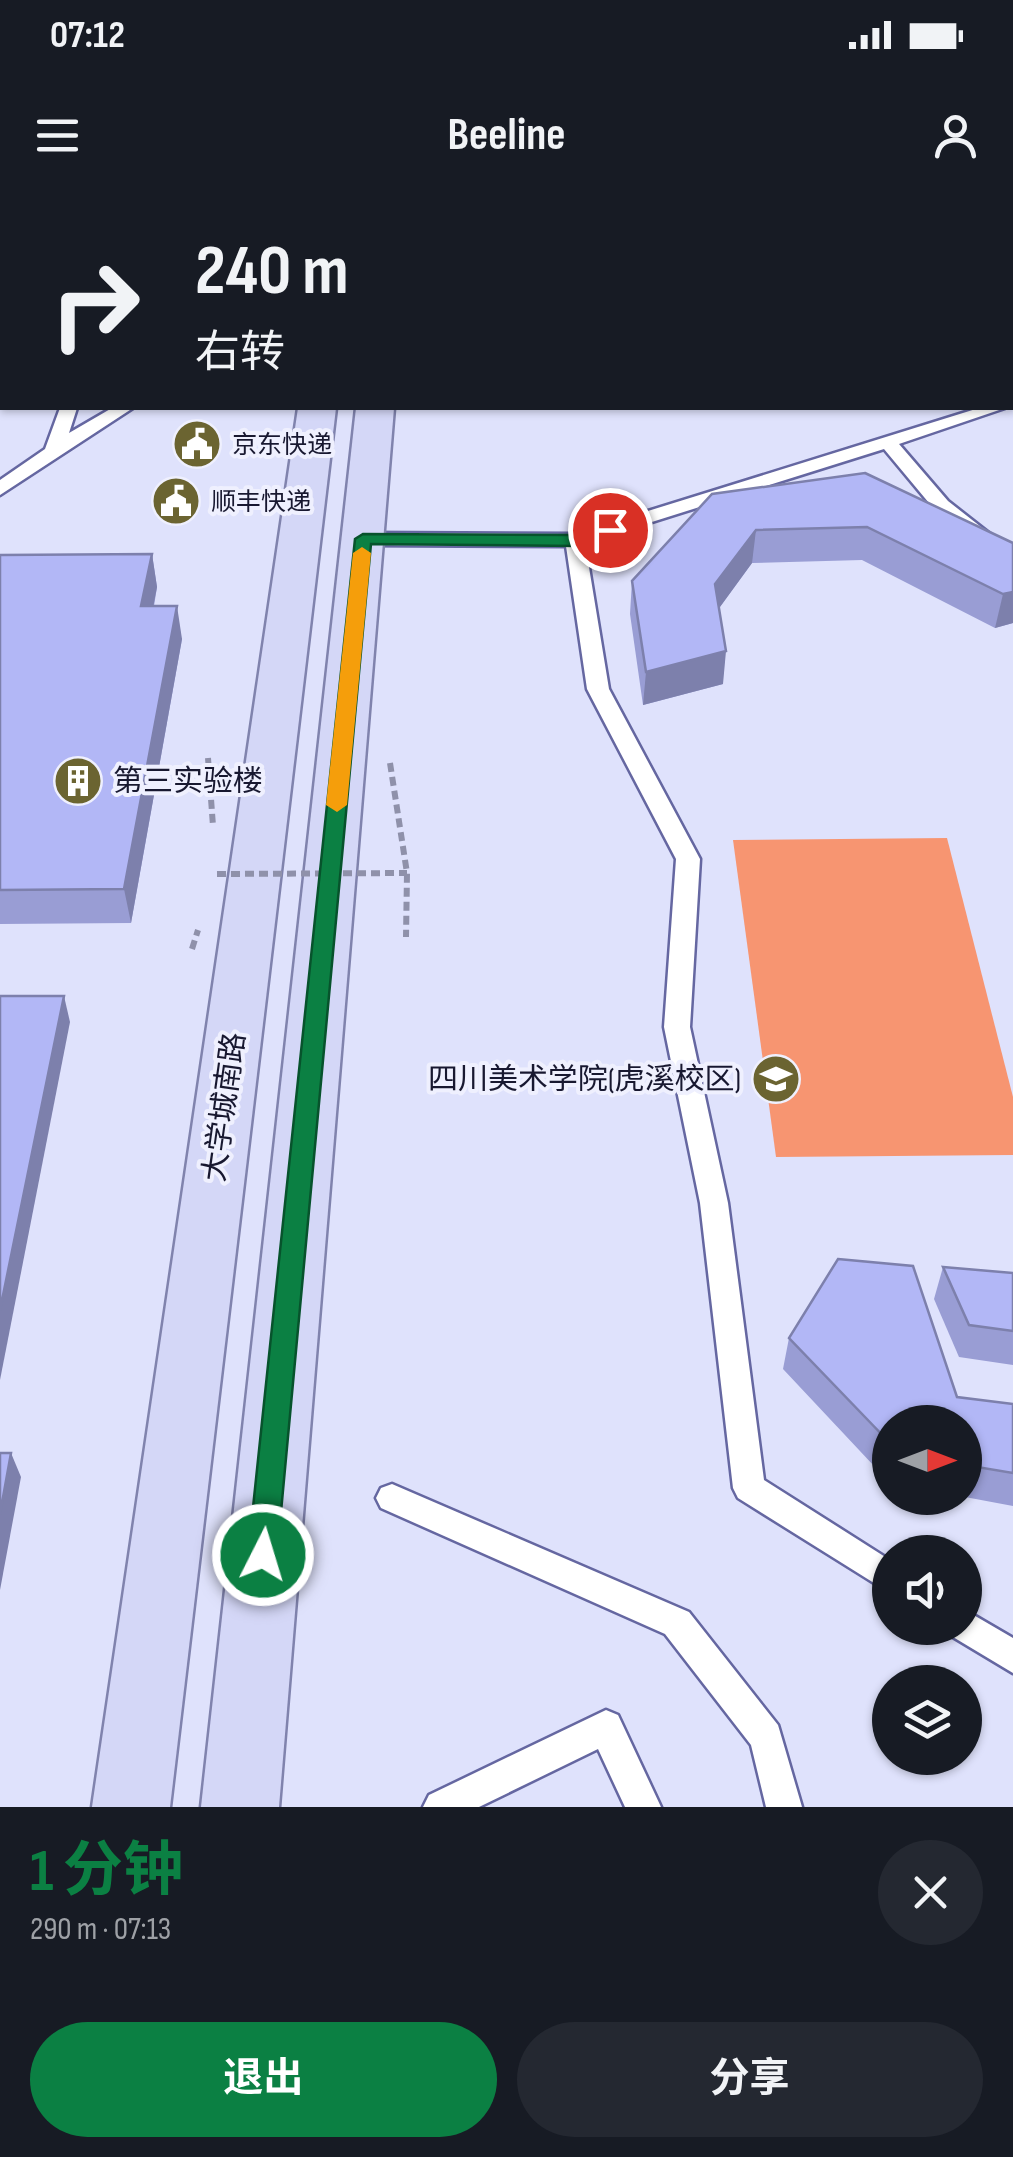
<!DOCTYPE html>
<html lang="zh">
<head>
<meta charset="utf-8">
<style>
  :root { --surface:#171b24; --page:#242831; --text:#f1f3f6; --muted:#9ea1a6; --accent:#0b8043 }
  body { margin:0; font-family:"Sofia Sans Condensed","Noto Sans SC",sans-serif; background:var(--page); color:var(--text); height:100vh; display:flex; flex-direction:column; font-size:38px; white-space:nowrap }
  * { box-sizing:border-box; margin:0 }
  p { font-size:32px; color:var(--muted) }
  .icon { flex:none; width:55px; height:55px; fill:none; stroke:currentColor; stroke-width:2; stroke-linecap:round; stroke-linejoin:round }
  .map { position:relative; height:1607px; overflow:hidden }
  .details { display:flex; flex-direction:column; background:var(--surface); flex:1 }
  .details>* { flex:none }
  .top-card { position:absolute; left:0px; top:0px; width:1015px; height:210px; box-shadow:0 2px 8px #0004; background:#171b24; color:var(--text); overflow:hidden }
  .needle { width:65px; rotate:90deg }
  .controls { position:absolute; left:872px; top:1205px; display:grid; gap:20px }
  .controls a { display:grid; place-items:center; width:110px; height:110px; border-radius:50%; background:var(--surface); box-shadow:0 2px 8px #0004; font-size:50px }
  .pin { position:absolute; display:grid; place-items:center; width:85px; height:85px; color:#fff; margin:-42px; border:5px solid #fff; border-radius:50%; box-shadow:0 2px 10px #0007 }
  .me { position:absolute; width:110px; margin:-55px; rotate:5deg; stroke-linejoin:round; filter:drop-shadow(0 0 8px #0008) }
  .turn { display:flex; align-items:center; gap:35px; height:210px; padding:0 30px; font-size:45px }
  .turn .icon { width:130px; height:130px; stroke-width:2.5 }
  .turn b { display:block; font-size:70px; line-height:85px }
  .round { display:grid; place-items:center; flex:none; width:105px; height:105px; border-radius:52px; background:var(--page) }
  .headline { display:flex; align-items:center; justify-content:space-between; height:170px; padding:0 30px }
  h1 { font-size:60px; font-weight:700; line-height:75px; color:var(--accent) }
  .button { display:flex; gap:20px; margin-top:auto; padding:20px 30px }
  .button a { flex:1; height:115px; border-radius:60px; background:var(--accent); color:#fff; font-size:40px; font-weight:700; line-height:115px; text-align:center }
  .button a+a { background:var(--page); color:var(--text) }
  .status { display:flex; justify-content:space-between; align-items:center; height:70px; padding:0 50px; background:var(--surface); direction:ltr }
  .status svg { height:28px; fill:currentColor }
  header { display:flex; justify-content:space-between; align-items:center; height:130px; padding:0 30px; background:var(--surface); font-size:45px; font-weight:700 }
  .map>svg:first-child { display:block }
  .green { fill:#f79571 }
  .lines { fill:none; stroke-linecap:round; stroke-linejoin:round }
  .lane-casing { stroke:#6567a1; stroke-width:5 }
  .primary-casing { stroke:#8083ad; stroke-width:5 }
  .path { stroke:#8f91aa; stroke-width:6; stroke-dasharray:9 5; stroke-linecap:butt }
  .lane { fill:#fff; fill-rule:evenodd }
  .primary { fill:#d4d7f7; fill-rule:evenodd }
  .path-bridge { stroke:#8f91aa; stroke-width:6; stroke-dasharray:9 5; stroke-linecap:butt }
  .wall { fill:#999dd4 }
  .shaded-wall { fill:#7d80ac }
  .building { fill:#b2b7f6; stroke:#7d80ac; stroke-width:2.5 }
  .route { fill:#0b8043; stroke:#07532c; stroke-width:2.5 }
  .slow { fill:#f59e0b }
  .labels { text-anchor:middle; stroke-width:8; stroke-linejoin:round; paint-order:stroke }
  .far-poi-label { font-size:25px; fill:#181830; stroke:#eff0fe; text-anchor:start }
  .poi-label { font-size:30px; fill:#181830; stroke:#eff0fe; text-anchor:start }
  .street-label { font-size:30px; fill:#181830; stroke:#eff0fe }
</style>
</head>
<body>
<div class="status"><b>07:12</b><svg viewBox="0 0 49 12"><path d="M0 12V9h3v3zM5 12V6h3v6zM10 12V3h3v9zM15 12V0h3v12zM26 1h20v11H26zM47 4h2v5h-2z"/></svg></div>
<header><svg class="icon" aria-label="menu" viewBox="0 0 24 24"><path d="M4 6h16M4 12h16M4 18h16"/></svg>Beeline<svg class="icon" aria-label="person" viewBox="0 0 24 24"><circle cx="12" cy="8" r="4"/><path d="M4 21q1-7 8-7t8 7"/></svg></header>
<div class="map">
<svg width="1013" height="1607" viewBox="0 0 1013 1607">
  <rect width="100%" height="100%" fill="#dfe2fc"/>
  <path class="green" d="M 947,638 L 1013,897 L 1013,955 L 776,957 L 733,640 Z"/>
  <g class="lines">
    <g class="lane-casing">
      <g id="lane">
        <path d="M 60,208 L 77,208 L 69,233 L 112,208 L 133,208 L 0,295 L 0,280 L 45,249 Z"/>
        <path d="M 979,208 L 1005,208 L 899,244 L 948,301 L 1013,352 L 1013,367 L 934,309 L 884,249 L 585,343 L 609,489 L 700,659 L 690,827 L 728,1003 L 764,1280 L 890,1360 L 890,1393 L 738,1298 L 733,1288 L 700,1003 L 664,827 L 676,659 L 587,489 L 566,346 L 363,345 L 353,339 L 363,333 L 574,334 Z"/>
        <path d="M 392,1284 L 689,1412 L 778,1525 L 802,1607 L 766,1607 L 751,1545 L 665,1434 L 381,1308 L 376,1298 L 381,1288 Z"/>
        <path d="M 965,1410 L 1013,1438 L 1013,1473 L 953,1437 L 949,1428 L 965,1428 Z"/>
        <path d="M 606,1510 L 618,1515 L 661,1607 L 625,1607 L 598,1549 L 479,1607 L 423,1607 L 429,1595 Z"/>
      </g>
    </g>
    <g class="primary-casing">
      <g id="primary">
        <rect x="329" y="0" width="32" height="2"/>
        <rect x="378" y="0" width="32" height="2"/>
        <path d="M 298,208 L 336,208 L 170,1607 L 92,1607 Z"/>
        <path d="M 356,208 L 394,208 L 279,1607 L 201,1607 Z"/>
      </g>
    </g>
    <g class="path">
      <path d="M 208,558 L 213,626"/>
      <path d="M 390,563 L 407,673 L 406,737"/>
      <path d="M 192,749 L 198,730"/>
    </g>
    <use href="#lane" class="lane"/>
    <use href="#primary" class="primary"/>
    <path class="path-bridge" d="M 217,674 L 407,673"/>
  </g>
  <g class="wall">
    <path d="M 712,294 L 1013,343 L 1013,423 L 995,428 L 862,360 L 752,363 L 719,408 L 723,484 L 643,505 L 630,414 L 632,381 Z"/>
    <path d="M 152,354 L 157,387 L 154,406 L 182,439 L 131,723 L 0,724 L 0,355 Z"/>
    <path d="M 943,1067 L 1013,1073 L 1013,1165 L 959,1157 L 934,1099 Z"/>
    <path d="M 789,1138 L 957,1197 L 1013,1204 L 1013,1306 L 965,1297 L 965,1222 L 890,1222 L 890,1283 L 783,1169 Z"/>
  </g>
  <g class="shaded-wall">
    <path d="M 2,102 L 2,148 L 0,155 L 0,108 Z"/>
    <path d="M 756,330 L 752,363 L 712,418 L 715,384 Z"/>
    <path d="M 152,354 L 157,387 L 147,439 L 141,406 Z"/>
    <path d="M 1013,392 L 1013,423 L 995,428 L 1003,394 Z"/>
    <path d="M 177,406 L 182,439 L 131,723 L 124,689 Z"/>
    <path d="M 726,451 L 723,484 L 643,505 L 646,472 Z"/>
    <path d="M 64,796 L 70,822 L 0,1180 L 0,1110 Z"/>
    <path d="M 11,1253 L 21,1277 L 0,1390 L 0,1314 Z"/>
  </g>
  <g class="building">
    <path d="M 865,273 L 1013,343 L 1013,392 L 1003,394 L 867,327 L 756,330 L 715,384 L 726,451 L 646,472 L 632,381 L 712,294 Z"/>
    <path d="M 152,354 L 141,406 L 177,406 L 124,689 L 0,690 L 0,355 Z"/>
    <path d="M 0,796 L 64,796 L 0,1110 Z"/>
    <path d="M 838,1059 L 913,1066 L 957,1197 L 1013,1204 L 1013,1273 L 965,1265 L 965,1222 L 890,1222 L 890,1243 L 789,1138 Z"/>
    <path d="M 943,1067 L 1013,1073 L 1013,1131 L 969,1125 Z"/>
    <path d="M 0,1253 L 11,1253 L 0,1314 Z"/>
  </g>
  <path class="route" d="M 604,326 L 619,330 L 576,346 L 371,344 L 277,1355 L 273,1364 L 263,1368 L 252,1364 L 248,1355 L 355,339 L 363,334 L 574,335 Z"/>
  <path class="slow" d="M 362,347 L 371,353 L 347,605 L 337,612 L 326,605 L 353,353 Z"/>
  <defs>
    <g id="civic-disc" transform="scale(2.5)"><circle r="9.5" fill="#6b6431" stroke="#eff0fe"/><path d="M-.6-6.5H3V-4.5H.6V-3L4-1V1h2V6H-6V1h2V-1L-.6-3ZM-1.2 2.5V6h2.4V2.5Z" fill="#fff"/></g>
    <g id="building-disc" transform="scale(2.5)"><circle r="9.5" fill="#6b6431" stroke="#eff0fe"/><path d="M-4-6H4V6H1V3H-1V6H-4ZM-2.5-4.3h1.7v1.8h-1.7ZM.8-4.3h1.7v1.8H.8ZM-2.5-1h1.7V.8h-1.7ZM.8-1h1.7V.8H.8Z" fill="#fff"/></g>
    <g id="university-disc" transform="scale(2.5)"><circle r="9.5" fill="#6b6431" stroke="#eff0fe"/><path d="M0-5L7-2L0 1L-7-2ZM-4 1L0 2.5L4 1V4Q0 6-4 4Z" fill="#fff"/></g>
  </defs>
  <g fill-rule="evenodd">
    <use href="#civic-disc" x="197" y="244"/>
    <use href="#civic-disc" x="176" y="301"/>
    <use href="#building-disc" x="78" y="581"/>
    <use href="#university-disc" x="776" y="879"/>
  </g>
  <g class="labels">
    <g class="far-poi-label">
      <text x="232" y="253">京东快递</text>
      <text x="211" y="310">顺丰快递</text>
    </g>
    <g class="poi-label">
      <text x="113" y="591">第三实验楼</text>
      <text x="741" y="889" text-anchor="end">四川美术学院(虎溪校区)</text>
    </g>
    <g class="street-label">
      <text transform="translate(224 907) rotate(-82)" y="10">大学城南路</text>
    </g>
  </g>
</svg>
<div class="controls">
<a><svg class="needle" viewBox="-14 -14 28 28"><path d="M0-13l5 13h-10z" fill="#e53935"/><path d="M0 13l5-13h-10z" fill="#9ea1a6"/></svg></a>
<a><svg class="icon" aria-label="sound" viewBox="0 0 24 24"><path d="M4 9h4l5-4v14l-5-4H4zM17 9q2 3 0 6"/></svg></a>
<a><svg class="icon" aria-label="layers" viewBox="0 0 24 24"><path d="M12 4l9 5-9 5-9-5zM3 14l9 5 9-5"/></svg></a>
</div>
<div class="pin" style="left:610px;top:330px;background:#d93025"><svg class="icon" aria-label="arrive" viewBox="0 0 24 24"><path d="M6 21V4h12l-3 4 3 4H6"/></svg></div>
<svg class="me" style="left:263px;top:1355px" viewBox="-20 -20 40 40"><circle r="17" fill="#0b8043" stroke="#fff" stroke-width="3"/><path d="M0-11L8 9 0 5-8 9z" fill="#fff"/></svg>
<div class="top-card">
<div class="turn"><svg class="icon" aria-label="right" viewBox="0 0 24 24"><path d="M7 20v-9h11M14 6l5 5-5 5"/></svg><div><b>240 m</b>右转</div></div>
</div>
</div>
<section class="details">
<div class="headline"><div><h1>1 分钟</h1><p>290 m · 07:13</p></div><a class="round"><svg class="icon" aria-label="close" viewBox="0 0 24 24"><path d="M6 6l12 12M18 6L6 18"/></svg></a></div>
<div class="button"><a>退出</a><a>分享</a></div>
</section>
</body>
</html>
